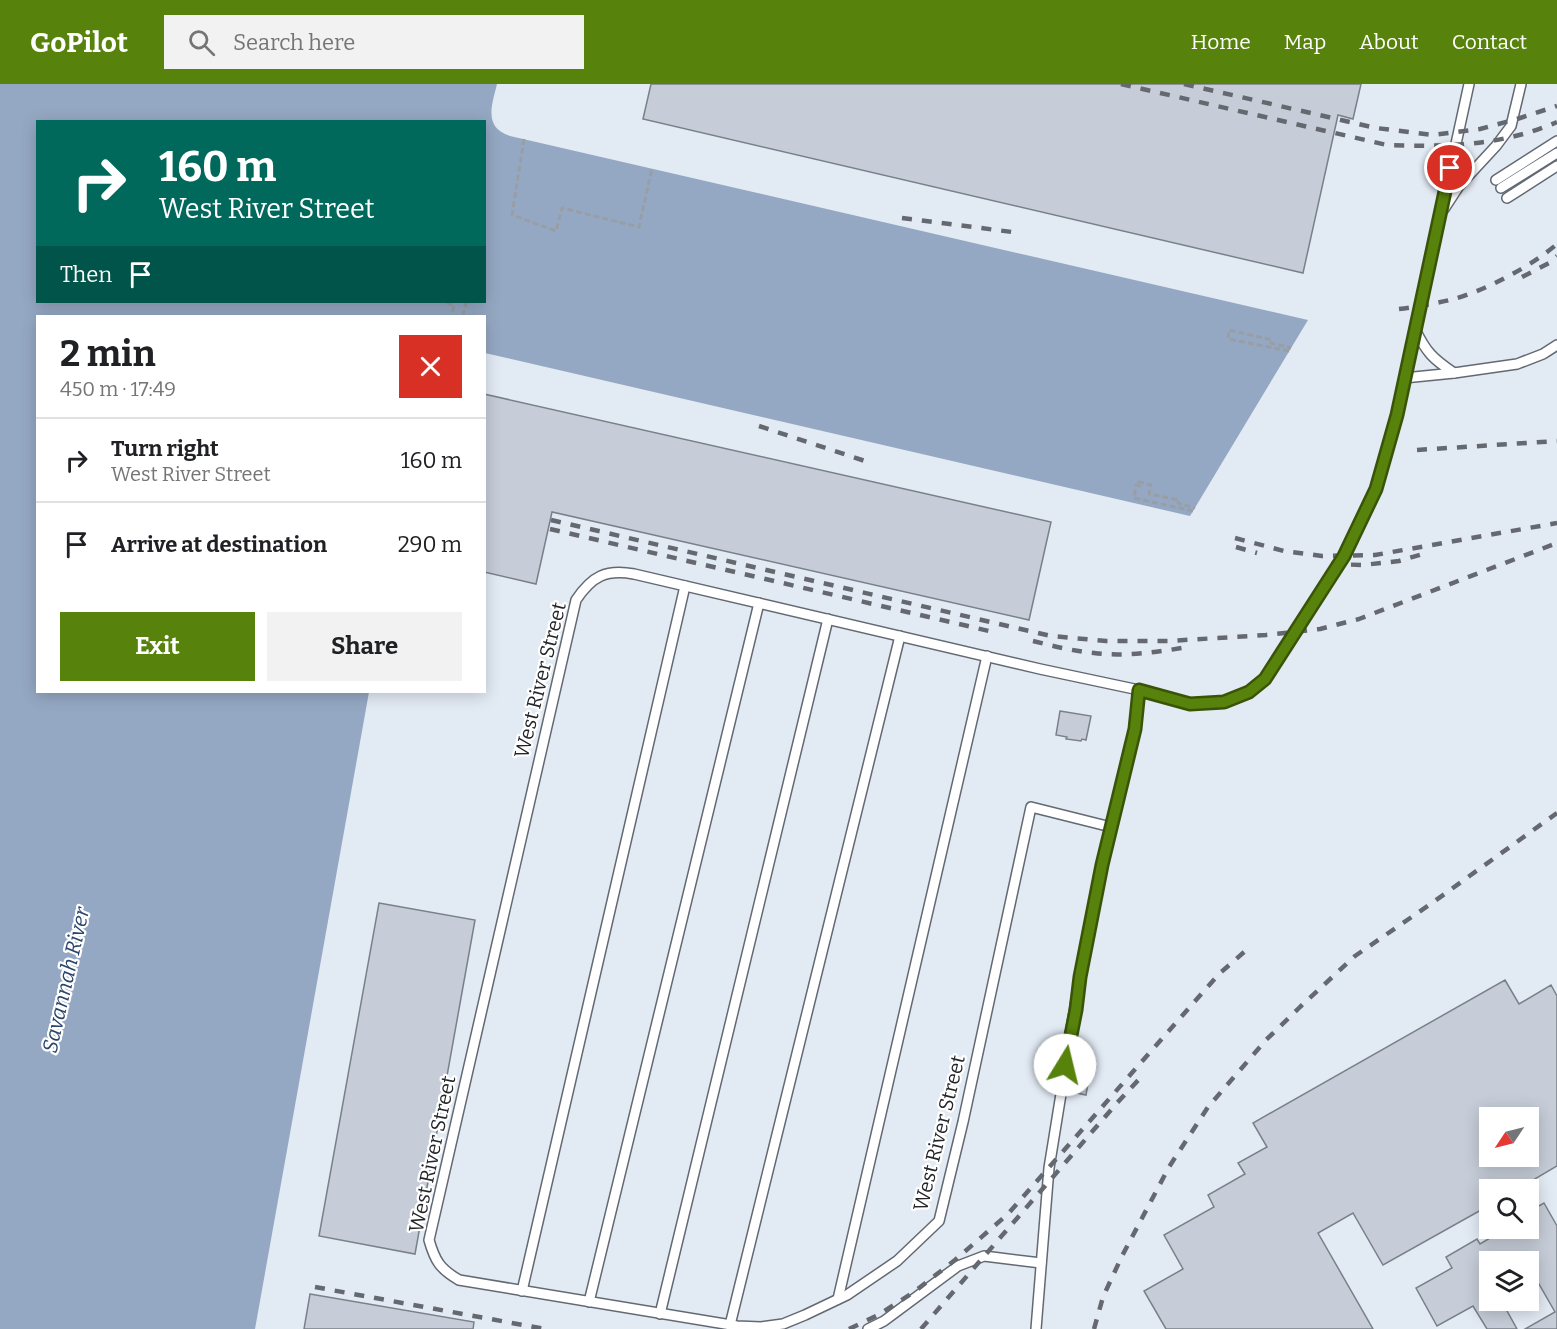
<!DOCTYPE html>
<html lang="en">
<head>
<meta charset="utf-8">
<style>
  :root { --surface:#fff; --page:#f2f2f2; --text:#202124; --muted:#757577; --line:#e0e0e0; --accent:#57820b }
  body { margin:0; font-family:Bitter,serif; background:var(--page); color:var(--text); height:100vh; display:flex; flex-direction:column; font-size:22px; white-space:nowrap }
  * { box-sizing:border-box; margin:0 }
  p { font-size:20px; color:var(--muted) }
  .icon { flex:none; width:33px; height:33px; fill:none; stroke:currentColor; stroke-width:2; stroke-linecap:round; stroke-linejoin:round }
  .map { position:relative; flex:1; overflow:hidden }
  .side { position:absolute; left:36px; top:231px; width:450px; height:378px; display:flex; flex-direction:column; background:var(--surface); border-radius:0px; box-shadow:0 3px 15px #0003 }
  .side>* { flex:none }
  .banner { position:absolute; left:36px; top:36px; width:450px; height:183px; border-radius:0px; box-shadow:0 3px 15px #0003; background:#00695c; color:#fff; overflow:hidden }
  .needle { width:39px; rotate:235deg }
  .controls { position:absolute; left:1479px; top:1023px; display:grid; gap:12px }
  .controls a { display:grid; place-items:center; width:60px; height:60px; border-radius:0px; background:var(--surface); box-shadow:0 3px 15px #0003; font-size:30px }
  .pin { position:absolute; display:grid; place-items:center; width:51px; height:51px; color:#fff; margin:-26px; border:3px solid #fff; border-radius:50%; box-shadow:0 2px 6px #0007 }
  .me { position:absolute; width:66px; margin:-33px; rotate:9deg; stroke-linejoin:round; filter:drop-shadow(0 0 4px #0008) }
  .turn { display:flex; align-items:center; gap:21px; height:126px; padding:0 24px; font-size:27px }
  .turn .icon { width:78px; height:78px; stroke-width:2.5 }
  .turn b { display:block; font-size:42px; line-height:51px }
  .then { display:flex; align-items:center; height:57px; padding:0 24px; background:#0003; gap:12px; font-size:22px }
  .round { display:grid; place-items:center; flex:none; width:63px; height:63px; border-radius:0px; background:var(--page) }
  .headline { display:flex; align-items:center; justify-content:space-between; height:102px; padding:0 24px }
  h1 { font-size:36px; font-weight:700; line-height:45px }
  .button { display:flex; gap:12px; margin-top:auto; padding:12px 24px }
  .button a { flex:1; height:69px; border-radius:0px; background:var(--accent); color:#fff; font-size:24px; font-weight:700; line-height:69px; text-align:center }
  .button a+a { background:var(--page); color:var(--text) }
  ul { padding:0; list-style:none }
  li { display:flex; align-items:center; gap:18px; height:84px; padding:0 24px; border-top:2px solid var(--line) }
  li div { flex:1 }
  li b { display:block; font-size:22px }
  li em { font-style:normal }
  header { display:flex; align-items:center; gap:36px; box-sizing:border-box; height:84px; padding:0 30px; background:var(--accent); color:#fff }
  header strong { font-size:28px }
  nav { display:flex; gap:33px; margin-inline-start:auto; font-size:21px }
  .search { width:420px; height:54px; background:var(--page); display:flex; align-items:center; gap:15px; box-sizing:border-box; padding:0 21px; border-radius:0px; color:var(--muted); font-size:22px }
  .map>svg:first-child { display:block }
  .water { fill:#95a8c3; fill-rule:evenodd }
  .building { fill:#c6cdd8; stroke:#7a8089; stroke-width:1.5; fill-rule:evenodd }
  .lines { fill:none; stroke-linecap:round; stroke-linejoin:round }
  .lane-casing { stroke:#636972; stroke-width:12 }
  .path { stroke:#989ea5; stroke-width:3; stroke-dasharray:6 3; stroke-linecap:butt }
  .lane { stroke:#fff; stroke-width:9 }
  .rail { stroke:#65696f; stroke-width:4.5; stroke-dasharray:10 10; stroke-linecap:butt }
  .route-casing { stroke:#395407; stroke-width:15 }
  .route { stroke:#57820b; stroke-width:10 }
  .labels { text-anchor:middle; stroke-width:4.5; stroke-linejoin:round; paint-order:stroke }
  .street-label { font-size:20px; fill:#232529; stroke:#fff }
  .water-label { font-size:21px; font-style:italic; fill:#29456c; stroke:#fff }
</style>
</head>
<body>
<header>
<strong>GoPilot</strong>
<div class="search"><svg class="icon" aria-label="search" viewBox="0 0 24 24"><circle cx="10" cy="10" r="6"/><path d="M15 15l6 6"/></svg>Search here</div>
<nav><a>Home</a><a>Map</a><a>About</a><a>Contact</a></nav>
</header>
<div class="map">
<svg width="1557" height="1245" viewBox="0 0 1557 1245">
  <rect width="100%" height="100%" fill="#e2eaf4"/>
  <path class="water" d="M 0,0 L 497,0 C 492,21 483,43 510,52 L 1308,236 L 1190,432 L 485,269 L 484,232 L 38,232 L 38,608 L 369,608 L 255,1245 L 0,1245 ZM 38,38 L 484,38 L 484,218 L 38,218 Z"/>
  <g class="building">
    <path d="M 651,0 L 1361,0 L 1353,35 L 1338,31 L 1303,189 L 643,35 Z"/>
    <path d="M 484,310 L 1051,438 L 1029,536 L 552,428 L 536,500 L 484,488 Z"/>
    <path d="M 1060,627 L 1091,632 L 1086,656 L 1082,655 L 1081,657 L 1066,655 L 1067,653 L 1056,651 Z"/>
    <path d="M 379,819 L 475,836 L 415,1170 L 319,1152 Z"/>
    <path d="M 1505,896 L 1519,920 L 1551,901 L 1557,912 L 1557,1082 L 1516,1106 L 1490,1106 L 1490,1121 L 1383,1181 L 1353,1129 L 1318,1149 L 1373,1245 L 1166,1245 L 1144,1207 L 1183,1185 L 1164,1151 L 1214,1123 L 1208,1111 L 1245,1090 L 1238,1079 L 1267,1063 L 1253,1039 ZM 1490,1034 L 1528,1034 L 1528,1072 L 1490,1072 Z"/>
    <path d="M 1052,980 L 1058,981 L 1060,986 L 1063,987 L 1068,987 L 1071,984 L 1090,988 L 1086,1011 L 1067,1007 L 1063,1004 L 1057,1005 L 1047,1003 Z"/>
    <path d="M 1544,1119 L 1557,1142 L 1557,1245 L 1525,1245 L 1555,1228 L 1528,1181 L 1528,1178 L 1490,1178 L 1490,1216 L 1501,1216 L 1517,1245 L 1487,1245 L 1473,1222 L 1437,1242 L 1416,1204 L 1452,1184 L 1446,1173 L 1477,1155 L 1480,1160 L 1507,1144 L 1528,1144 L 1528,1128 Z"/>
    <path d="M 310,1210 L 474,1238 L 473,1245 L 304,1245 Z"/>
  </g>
  <g class="lines">
    <g class="lane-casing">
      <g id="lane">
        <path d="M 1496,96 L 1557,57"/>
        <path d="M 1501,104 L 1557,69"/>
        <path d="M 1507,114 L 1557,82"/>
        <path d="M 1444,125 L 1459,102 L 1496,62 L 1511,42 L 1521,0"/>
        <path d="M 1415,245 C 1426,268 1433,275 1454,289"/>
        <path d="M 1404,294 L 1454,289 L 1517,280 L 1543,270 L 1557,261"/>
        <path d="M 1111,743 L 1031,723 L 963,1038 L 939,1137 L 897,1177 L 847,1211 L 805,1231 L 783,1240 L 761,1243 L 737,1242 L 459,1196 C 440,1185 435,1177 429,1156 L 576,516 C 592,492 606,485 634,490 L 1040,585 L 1139,606 L 1190,620 L 1224,618 L 1249,607 L 1265,595 L 1296,547 L 1343,472 L 1376,405 L 1397,331 L 1469,0"/>
        <path d="M 1065,981 L 1080,893 L 1102,781 L 1135,645 L 1139,606"/>
        <path d="M 522,1207 L 685,502"/>
        <path d="M 838,1215 L 987,572"/>
        <path d="M 589,1218 L 759,519"/>
        <path d="M 660,1230 L 828,535"/>
        <path d="M 730,1241 L 900,552"/>
        <path d="M 868,1245 L 884,1237 L 958,1182 L 984,1172 L 1041,1179"/>
        <path d="M 1036,1245 L 1049,1084 L 1061,1010"/>
      </g>
    </g>
    <g class="path">
      <path d="M 524,55 L 512,131 L 556,147 L 562,124 L 639,143 L 652,84"/>
      <path d="M 447,218 L 449,220 L 454,221 L 452,232"/>
      <path d="M 463,232 L 466,218"/>
      <path d="M 1289,267 L 1228,255 L 1229,246 L 1272,256 L 1271,259 L 1291,264"/>
      <path d="M 1193,427 L 1134,414 L 1136,401 L 1140,402 L 1139,398 L 1151,401 L 1149,410 L 1179,416 L 1178,419 L 1195,424"/>
    </g>
    <use href="#lane" class="lane"/>
    <g class="rail">
      <path d="M 1121,0 L 1387,61 C 1446,63 1502,62 1557,38"/>
      <path d="M 1184,0 L 1376,44 L 1433,51 L 1480,45 L 1517,35 L 1557,22"/>
      <path d="M 902,134 L 1012,148"/>
      <path d="M 1522,193 L 1549,179 L 1557,172"/>
      <path d="M 1399,225 C 1416,223 1433,220 1450,216 C 1485,207 1530,183 1557,160"/>
      <path d="M 759,342 L 865,377"/>
      <path d="M 1417,366 L 1557,357"/>
      <path d="M 551,436 L 1051,552 L 1106,557 L 1169,557 L 1266,551 L 1320,545 L 1359,535 L 1557,459"/>
      <path d="M 550,445 L 989,547"/>
      <path d="M 1235,454 L 1284,467 L 1322,472 L 1375,471 L 1557,439"/>
      <path d="M 1236,463 L 1257,469"/>
      <path d="M 1331,480 L 1363,481 L 1399,477 L 1426,469"/>
      <path d="M 1033,557 C 1053,562 1073,567 1094,569 C 1124,573 1158,568 1188,563"/>
      <path d="M 315,1203 L 545,1245"/>
      <path d="M 849,1245 L 878,1231 L 914,1208 L 955,1176 L 1008,1130 L 1196,916 L 1219,890 L 1251,862"/>
      <path d="M 921,1245 L 1117,1019 L 1143,991"/>
      <path d="M 1094,1245 L 1103,1213 L 1122,1172 L 1169,1083 L 1208,1023 L 1266,956 L 1300,923 L 1355,872 L 1432,819 L 1557,729"/>
    </g>
  </g>
  <g class="lines">
    <g class="route-casing">
      <path id="route" d="M 1065,981 L 1076,926 L 1080,893 L 1102,781 L 1135,645 L 1139,606 L 1190,620 L 1224,618 L 1249,608 L 1265,595 L 1344,472 L 1376,405 L 1397,331 L 1450,84"/>
    </g>
    <use href="#route" class="route"/>
  </g>
  <g class="labels">
    <g class="street-label">
      <text transform="translate(540 596) rotate(-76)" y="7">West River Street</text>
      <text transform="translate(939 1049) rotate(-76)" y="7">West River Street</text>
      <text transform="translate(432 1070) rotate(-78)" y="7">West River Street</text>
    </g>
    <g class="water-label">
      <text transform="translate(66 896) rotate(-77)" y="7">Savannah River</text>
    </g>
  </g>
</svg>
<div class="controls">
<a><svg class="needle" viewBox="-14 -14 28 28"><path d="M0-13l5 13h-10z" fill="#e53935"/><path d="M0 13l5-13h-10z" fill="#757577"/></svg></a>
<a><svg class="icon" aria-label="search" viewBox="0 0 24 24"><circle cx="10" cy="10" r="6"/><path d="M15 15l6 6"/></svg></a>
<a><svg class="icon" aria-label="layers" viewBox="0 0 24 24"><path d="M12 4l9 5-9 5-9-5zM3 14l9 5 9-5"/></svg></a>
</div>
<div class="pin" style="left:1450px;top:84px;background:#d93025"><svg class="icon" aria-label="arrive" viewBox="0 0 24 24"><path d="M6 21V4h12l-3 4 3 4H6"/></svg></div>
<svg class="me" style="left:1065px;top:981px" viewBox="-20 -20 40 40"><circle r="19" fill="#fff"/><path d="M0-13L10 11 0 6-10 11z" fill="#57820b"/></svg>
<div class="banner">
<div class="turn"><svg class="icon" aria-label="right" viewBox="0 0 24 24"><path d="M7 20v-9h11M14 6l5 5-5 5"/></svg><div><b>160 m</b>West River Street</div></div>
<div class="then">Then<svg class="icon" aria-label="arrive" viewBox="0 0 24 24"><path d="M6 21V4h12l-3 4 3 4H6"/></svg></div>
</div>
<section class="side">
<div class="headline"><div><h1>2 min</h1><p>450 m · 17:49</p></div><a class="round" style="background:#d93025;color:#fff"><svg class="icon" aria-label="close" viewBox="0 0 24 24"><path d="M6 6l12 12M18 6L6 18"/></svg></a></div>
<ul>
<li><svg class="icon" aria-label="right" viewBox="0 0 24 24"><path d="M7 20v-9h11M14 6l5 5-5 5"/></svg><div><b>Turn right</b><p>West River Street</p></div><em>160 m</em></li>
<li><svg class="icon" aria-label="arrive" viewBox="0 0 24 24"><path d="M6 21V4h12l-3 4 3 4H6"/></svg><div><b>Arrive at destination</b></div><em>290 m</em></li>
</ul>
<div class="button"><a>Exit</a><a>Share</a></div>
</section>
</div>
</body>
</html>
